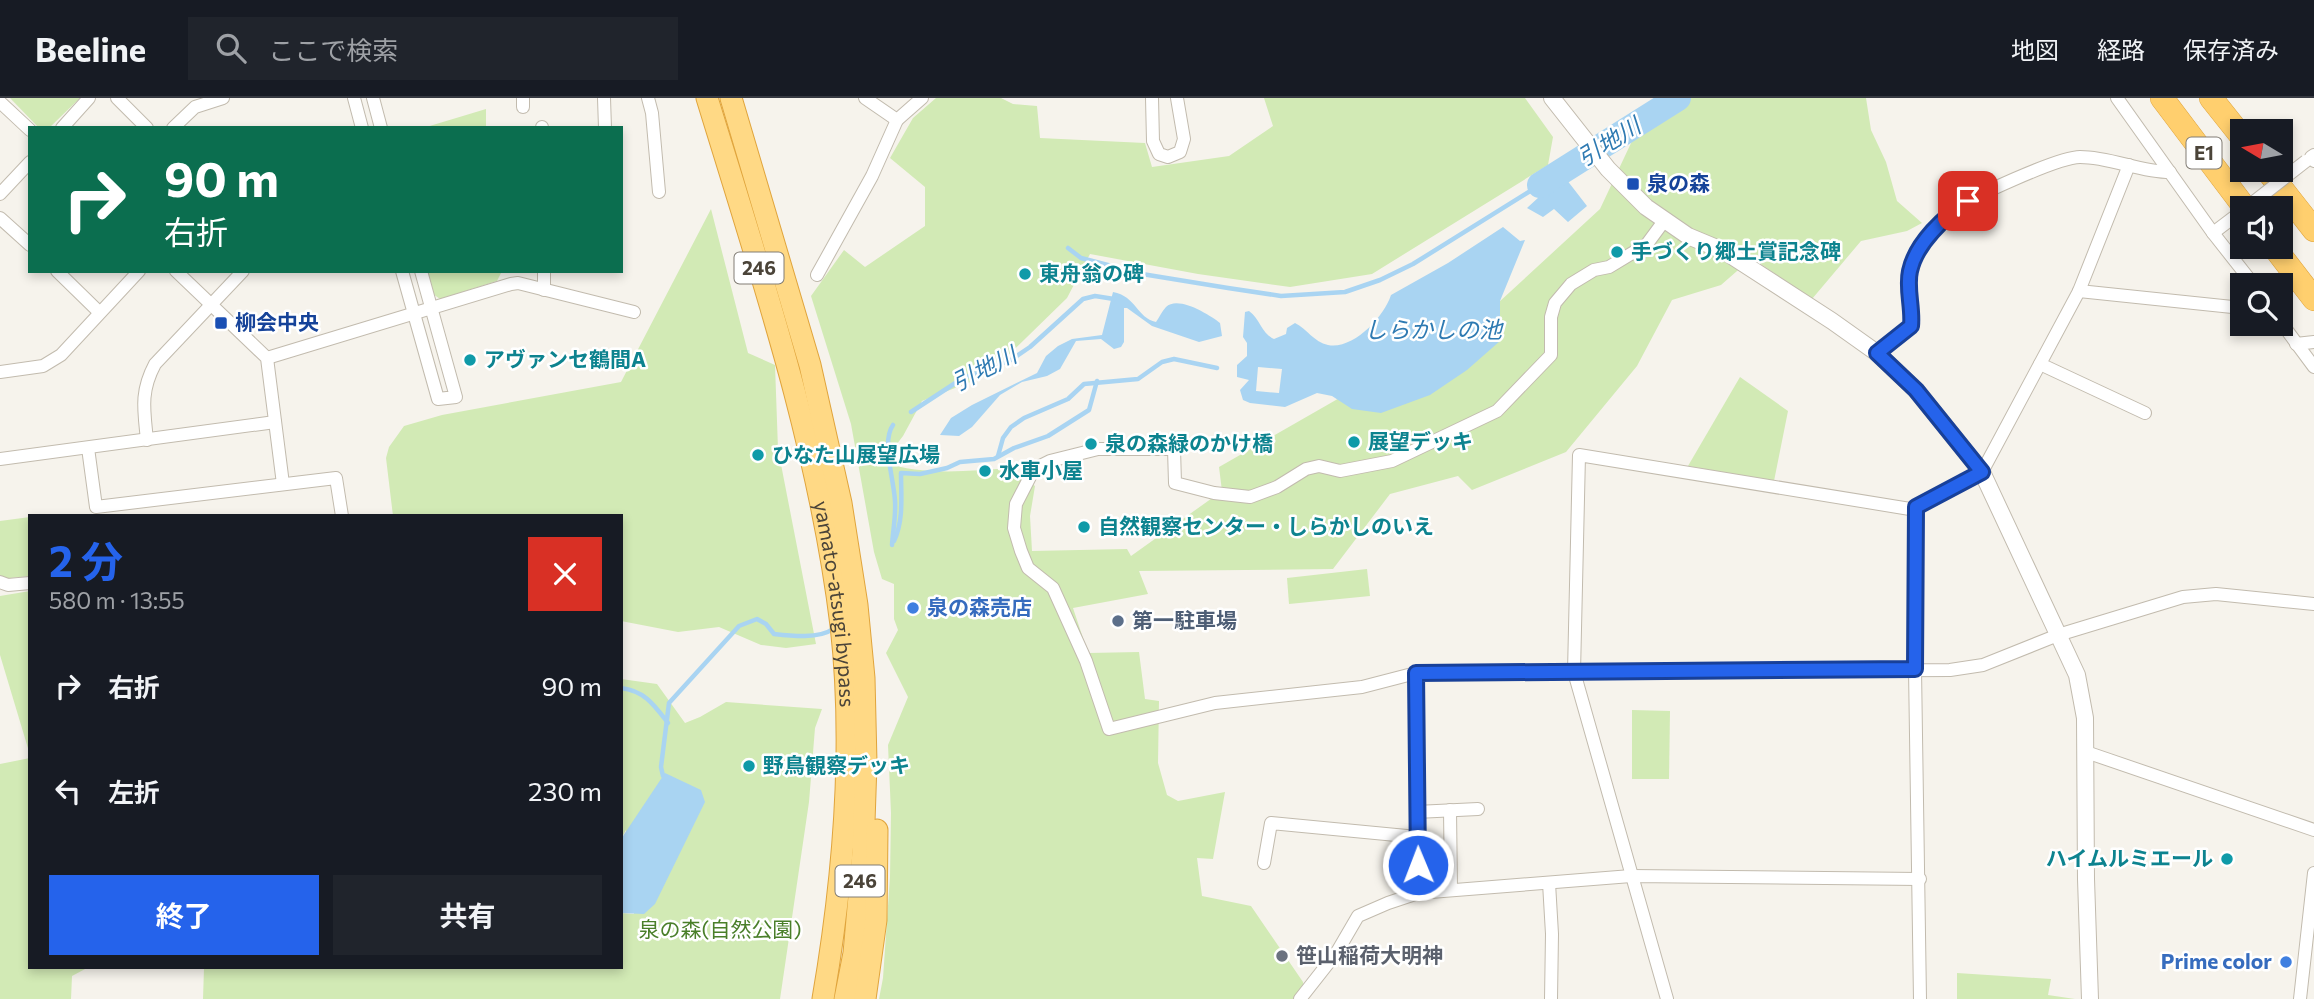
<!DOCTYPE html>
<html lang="ja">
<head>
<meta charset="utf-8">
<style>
  :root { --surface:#171b24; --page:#20242c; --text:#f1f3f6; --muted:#9ea1a6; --line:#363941; --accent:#2563eb }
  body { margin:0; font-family:Commissioner,"Noto Sans JP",sans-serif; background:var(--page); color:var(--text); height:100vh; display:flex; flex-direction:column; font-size:26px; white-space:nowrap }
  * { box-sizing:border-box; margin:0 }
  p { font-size:23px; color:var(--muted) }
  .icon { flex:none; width:38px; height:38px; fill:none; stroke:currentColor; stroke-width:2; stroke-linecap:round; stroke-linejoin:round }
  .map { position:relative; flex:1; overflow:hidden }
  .drawer { position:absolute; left:28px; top:416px; width:595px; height:455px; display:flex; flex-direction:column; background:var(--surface); border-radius:0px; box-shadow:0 4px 10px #0003 }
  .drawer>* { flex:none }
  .guide { position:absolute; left:28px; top:28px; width:595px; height:147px; border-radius:0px; box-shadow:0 4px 10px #0003; background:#0b6e4f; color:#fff; overflow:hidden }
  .needle { width:46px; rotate:280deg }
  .fabs { position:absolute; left:2230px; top:21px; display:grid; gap:14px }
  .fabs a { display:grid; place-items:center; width:63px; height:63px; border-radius:0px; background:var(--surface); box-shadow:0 4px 10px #0003; font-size:35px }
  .pin { position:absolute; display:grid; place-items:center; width:60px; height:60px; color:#fff; margin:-30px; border-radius:14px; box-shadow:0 4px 10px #0006 }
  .me { position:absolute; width:77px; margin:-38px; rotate:359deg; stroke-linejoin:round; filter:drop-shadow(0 0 5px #0008) }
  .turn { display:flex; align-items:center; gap:24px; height:147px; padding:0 21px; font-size:32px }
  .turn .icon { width:91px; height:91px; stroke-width:2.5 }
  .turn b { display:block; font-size:49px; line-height:60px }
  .round { display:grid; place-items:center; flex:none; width:74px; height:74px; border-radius:0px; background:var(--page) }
  .summary { display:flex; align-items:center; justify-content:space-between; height:119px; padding:0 21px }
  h1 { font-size:42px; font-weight:700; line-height:52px; color:var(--accent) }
  .button { display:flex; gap:14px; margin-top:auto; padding:14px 21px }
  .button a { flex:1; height:80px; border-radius:0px; background:var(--accent); color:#fff; font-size:28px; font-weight:700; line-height:80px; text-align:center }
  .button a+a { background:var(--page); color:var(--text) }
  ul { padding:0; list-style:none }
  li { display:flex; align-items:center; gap:21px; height:105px; padding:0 21px }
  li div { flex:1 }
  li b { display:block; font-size:26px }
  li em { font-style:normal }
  header { display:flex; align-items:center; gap:42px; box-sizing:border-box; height:98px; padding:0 35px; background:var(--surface); border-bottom:2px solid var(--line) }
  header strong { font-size:33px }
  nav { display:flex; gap:38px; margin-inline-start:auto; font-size:24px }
  .search { width:490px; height:63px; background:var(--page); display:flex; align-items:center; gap:18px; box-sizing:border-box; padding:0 24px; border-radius:0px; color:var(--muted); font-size:26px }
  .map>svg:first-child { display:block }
  .green { fill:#d2eab5 }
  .water { fill:#a9d4f2 }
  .pier { fill:#f6f3ec }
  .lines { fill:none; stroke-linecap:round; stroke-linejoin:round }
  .stream { stroke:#a9d4f2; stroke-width:4.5 }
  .river { stroke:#a9d4f2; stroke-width:26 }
  .minor-casing { stroke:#c2bbae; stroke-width:14 }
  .tertiary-casing { stroke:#c2bbae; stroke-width:18 }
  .trunk-casing { stroke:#e0a43c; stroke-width:23 }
  .motorway-casing { stroke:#e0a43c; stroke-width:24 }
  .minor { stroke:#fff; stroke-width:12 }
  .tertiary { stroke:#fff; stroke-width:16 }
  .trunk { stroke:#ffd985; stroke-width:21 }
  .motorway { stroke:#ffcf6e; stroke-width:23 }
  .minor-bridge-casing { stroke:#c2bbae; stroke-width:14; stroke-linecap:butt }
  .minor-bridge { stroke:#fff; stroke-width:12 }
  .route-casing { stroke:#184099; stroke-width:18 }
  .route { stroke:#2563eb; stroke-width:12 }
  .transit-dot { fill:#1a4fb4; stroke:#fff; stroke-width:2.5 }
  .culture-dot { fill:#0f9aa8; stroke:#fff; stroke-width:2.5 }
  .shop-dot { fill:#3f7fe0; stroke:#fff; stroke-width:2.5 }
  .service-dot { fill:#5c6f8a; stroke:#fff; stroke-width:2.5 }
  .worship-dot { fill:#6b7280; stroke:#fff; stroke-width:2.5 }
  .labels { text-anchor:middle; stroke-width:5; stroke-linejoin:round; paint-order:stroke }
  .shield { fill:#fff; stroke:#817c74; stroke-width:2 }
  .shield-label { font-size:19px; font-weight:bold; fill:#4b4439 }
  .transit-label { font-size:21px; font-weight:bold; fill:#164399; stroke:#fff; text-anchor:start }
  .culture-label { font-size:21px; font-weight:bold; fill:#0d838f; stroke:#fff; text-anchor:start }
  .street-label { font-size:21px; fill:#4b4439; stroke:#fff }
  .shop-label { font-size:21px; font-weight:bold; fill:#366cbe; stroke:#fff; text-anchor:start }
  .service-label { font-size:21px; font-weight:bold; fill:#4e5e75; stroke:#fff; text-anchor:start }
  .park-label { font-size:21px; fill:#4a7f2a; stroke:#fff }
  .worship-label { font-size:21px; font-weight:bold; fill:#5b616d; stroke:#fff; text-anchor:start }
  .water-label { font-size:23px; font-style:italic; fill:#2e7ab2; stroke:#fff }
</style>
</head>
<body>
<header>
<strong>Beeline</strong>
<div class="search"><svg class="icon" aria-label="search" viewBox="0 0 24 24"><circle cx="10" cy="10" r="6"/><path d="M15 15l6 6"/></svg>ここで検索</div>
<nav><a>地図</a><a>経路</a><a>保存済み</a></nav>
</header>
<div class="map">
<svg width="2314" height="901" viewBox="0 0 2314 901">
  <rect width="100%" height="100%" fill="#f6f3ec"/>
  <g class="green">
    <path d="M 10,0 L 80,0 L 49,30 L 39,30 Z"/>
    <path d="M 936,0 L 1001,0 L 1013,6 L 1037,8 L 1040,40 L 1145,45 L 1152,69 L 1229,58 L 1273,28 L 1264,0 L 1525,0 L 1553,39 L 1548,67 L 1372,176 L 1290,189 L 1198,176 L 1090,156 L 1067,200 L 988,277 L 922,303 L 903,338 L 883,364 C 923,378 968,373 1009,370 L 1035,388 L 1030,418 L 1032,453 L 1127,451 L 1131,458 L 1222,393 L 1219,369 L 1486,216 L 1600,111 L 1640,26 L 1657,0 L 1866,0 L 1871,32 L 1886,64 L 1897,103 L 1922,125 L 1907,133 L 1861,143 L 1812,201 L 1752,160 L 1721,187 L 1672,202 L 1637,268 L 1566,354 L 1472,392 L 1458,378 L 1390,396 L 1333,471 L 1139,473 L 1148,496 L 1073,510 L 1088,555 L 1139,554 L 1145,601 L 1159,603 L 1158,665 L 1167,697 L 1178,703 L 1225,694 L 1213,761 L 1197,760 L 1202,798 L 1251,808 L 1303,884 L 1305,901 L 879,901 L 883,880 L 890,779 L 891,715 L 888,647 L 908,599 L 886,555 L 898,532 L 894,521 L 894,486 L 882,481 L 874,454 L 851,326 L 811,198 L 844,152 L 865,169 L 925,128 L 925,89 L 890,60 L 913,20 Z"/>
    <path d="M 486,11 L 486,30 L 423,30 Z"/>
    <path d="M 711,111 L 748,255 L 775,267 L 778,351 L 816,546 L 786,550 L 761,547 L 719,529 L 678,534 L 621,523 L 621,418 L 393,418 L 386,360 L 389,349 L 404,328 L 442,317 L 621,284 Z"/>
    <path d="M 426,173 L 501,173 L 501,175 L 497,183 L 440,201 L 433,196 Z"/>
    <path d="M 1740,279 L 1788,313 L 1774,383 L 1688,368 Z"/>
    <path d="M 30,419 L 30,478 L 0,481 L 0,423 Z"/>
    <path d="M 1367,471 L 1370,498 L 1289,506 L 1287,480 Z"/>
    <path d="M 30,493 L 30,657 L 0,557 L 0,498 Z"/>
    <path d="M 621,581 L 657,586 L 685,625 L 700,619 L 726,604 L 822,611 L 815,630 L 809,704 L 780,901 L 203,901 L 204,870 L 621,870 L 621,815 L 634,816 L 626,732 L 621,741 Z"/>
    <path d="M 1632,612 L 1670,613 L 1669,681 L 1632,681 Z"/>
    <path d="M 30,660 L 30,870 L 87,870 L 72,878 L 71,901 L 0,901 L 0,666 Z"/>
    <path d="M 1957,875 L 2051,881 L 2048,897 L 2075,901 L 1957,901 Z"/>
  </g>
  <g class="water">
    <path d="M 1563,77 L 1587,108 L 1568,124 L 1554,111 L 1543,119 L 1527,110 Z"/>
    <path d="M 1503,129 L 1520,143 L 1525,142 L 1500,203 L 1500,243 L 1467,272 L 1430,297 L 1381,315 L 1352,311 L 1332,298 L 1317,295 L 1285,309 L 1250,305 L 1243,302 L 1240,292 L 1249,282 L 1237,279 L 1237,267 L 1247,258 L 1247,245 L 1243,239 L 1245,214 L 1249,213 C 1260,221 1262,236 1274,241 L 1286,236 L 1287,230 L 1295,225 C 1307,231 1314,244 1328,247 C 1353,252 1384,219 1391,197 L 1448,165 Z"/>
    <path d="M 1113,194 C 1136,198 1137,220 1156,224 C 1159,220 1162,213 1166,209 C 1178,197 1210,217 1220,225 L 1222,238 L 1199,244 L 1152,228 L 1127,210 L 1124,210 L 1124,244 L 1121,249 L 1114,251 L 1101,241 L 1076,243 L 1060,271 L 1047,278 L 1022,284 L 1000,297 L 972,329 L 959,338 L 940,337 L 951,320 L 972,307 L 1037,275 L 1046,258 L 1058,248 L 1072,241 L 1102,237 Z"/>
    <path d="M 665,675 L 701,692 L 705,704 L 655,806 L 644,816 L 621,815 L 621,741 Z"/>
  </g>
  <path class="pier" d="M 1258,269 L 1282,271 L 1279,295 L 1256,293 Z"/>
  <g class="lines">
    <g class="stream">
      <path d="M 1068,150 L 1081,160 L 1142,176 L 1228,190 L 1281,198 L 1345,194 L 1380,182 L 1413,166 L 1540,87 L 1547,98"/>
      <path d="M 911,314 L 963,280 L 1011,262 L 1030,249 L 1083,201 L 1095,198 L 1114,201"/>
      <path d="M 998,358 L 1003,340 L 1011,329 L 1024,320 L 1068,301 L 1084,286 L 1138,281 L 1162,264 L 1174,261 L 1217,270"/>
      <path d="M 894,443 C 904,422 901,397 901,375 L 920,376 L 947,370 L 960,364 L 994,361 L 1014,350 L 1048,338 L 1089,312 L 1097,283"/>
      <path d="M 892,447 C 893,432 896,418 895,403 C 894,381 881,344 893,327"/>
      <path d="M 621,590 C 645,593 654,607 668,625"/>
      <path d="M 666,680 L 663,678 L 661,669 L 669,605 L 739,528 L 757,521 L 766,526 L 774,536 C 792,538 819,541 833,531"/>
    </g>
    <path class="river" d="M 1540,87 L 1678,0"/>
    <g class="minor-casing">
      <g id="minor">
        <path d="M 117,0 L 147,30"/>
        <path d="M 354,0 L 362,30"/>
        <path d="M 373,0 L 381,30"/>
        <path d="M 523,0 L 523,9"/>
        <path d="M 604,0 L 605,30"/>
        <path d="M 648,0 L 652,15 L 659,94"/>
        <path d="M 865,0 L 897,22 L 922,0"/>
        <path d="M 1152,0 L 1153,43 L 1159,56 L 1168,59 L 1180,54 L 1184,41 L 1177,0"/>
        <path d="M 2117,0 L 2213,135 L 2254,187"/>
        <path d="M 0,4 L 30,32"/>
        <path d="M 542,29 L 542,30"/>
        <path d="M 62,30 L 89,0"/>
        <path d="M 173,30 L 195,9 L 223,0"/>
        <path d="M 2314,57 L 2311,59 L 2314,63"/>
        <path d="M 0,96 L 30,64"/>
        <path d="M 0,120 L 30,147"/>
        <path d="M 1664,123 L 1647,146 L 1634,154 L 1609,169 L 1594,172 L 1571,186 L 1555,205 L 1551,219 L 1551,257 L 1497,313 L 1392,363 L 1340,373 L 1319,368 L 1306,371 L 1277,389 L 1250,399 L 1214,395 L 1175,385 L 1174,351 L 1098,351 L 1050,363 L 1034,371 L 1016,406 L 1014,430 L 1021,453 L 1028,470 L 1053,490 L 1086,563 L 1109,631 L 1215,605 L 1362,589 L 1416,575 L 1950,572 L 1983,567 L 2058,537 L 2183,499 L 2216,496 L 2314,506"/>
        <path d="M 2213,135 L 2242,113"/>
        <path d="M 57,173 L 99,214"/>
        <path d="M 176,173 L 267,260 L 283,386"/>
        <path d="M 402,173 L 438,301 L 456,299 L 421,173"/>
        <path d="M 544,173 L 544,192"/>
        <path d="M 817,177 L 872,78 L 897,22"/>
        <path d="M 2079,193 L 2242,210"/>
        <path d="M 2280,223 L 2314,269"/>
        <path d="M 2296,246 L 2314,244"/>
        <path d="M 1877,255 L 1911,228 C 1913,210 1906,191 1910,174 C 1913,156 1937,124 1952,113 C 1971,99 2059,59 2080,59 C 2111,59 2140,74 2170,74"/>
        <path d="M 267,260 L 511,186 L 518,185 L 634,214"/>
        <path d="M 2040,266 L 2145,315"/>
        <path d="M 0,274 L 43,268 L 61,257 L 139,173"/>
        <path d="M 147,342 C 144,312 140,294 155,266 L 243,173"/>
        <path d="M 88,350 L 96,409 L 336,380 L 342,418"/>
        <path d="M 0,361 L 275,324"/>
        <path d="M 0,484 L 8,487 L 30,485"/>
        <path d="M 1416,575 L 1418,795 L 1631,778 L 1920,781"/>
        <path d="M 2086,654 L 2314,732"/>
        <path d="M 1450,712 L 1451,792"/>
        <path d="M 1416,714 L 1478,711"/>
        <path d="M 1264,765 L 1271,725 L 1417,739"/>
        <path d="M 1549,785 L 1552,836 L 1551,901"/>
        <path d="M 1300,901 L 1337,854 L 1358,818 L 1388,805 L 1418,795"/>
        <path d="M 1667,901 L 1574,574 L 1579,357 L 1910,411 L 1916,409"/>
        <path d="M 1920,901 L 1915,571 L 1916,409 L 1982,374 L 2079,193 L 2129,67"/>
        <path d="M 2300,901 L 2314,775"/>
      </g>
    </g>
    <g class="tertiary-casing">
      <path id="tertiary" d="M 1552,0 L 1608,71 L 1646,109 L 1688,138 L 1724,153 L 1832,223 L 1877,255 L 1916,292 L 1982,374 L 2077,577 L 2085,620 L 2086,781 L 2090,901"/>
    </g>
    <g class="trunk-casing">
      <g id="trunk">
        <path id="s1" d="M 707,0 C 760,173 819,347 841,527 C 855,651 844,778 823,901"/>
        <path d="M 731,0 L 810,267 L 841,405 L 857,507 L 864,580 L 866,665 L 863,754 L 854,855 L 845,901"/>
        <path d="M 865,901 L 876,822 L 877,732"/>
      </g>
    </g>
    <g class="motorway-casing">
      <g id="motorway">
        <path d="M 2162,0 L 2245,110"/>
        <path d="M 2211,0 L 2242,39"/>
        <path d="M 2267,72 L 2314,132"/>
        <path d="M 2274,149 L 2314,201"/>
      </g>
    </g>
    <use href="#minor" class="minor"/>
    <use href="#tertiary" class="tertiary"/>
    <use href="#trunk" class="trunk"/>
    <use href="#motorway" class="motorway"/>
    <g class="minor-bridge-casing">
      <path id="minor-bridge" d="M 2246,110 L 2306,63"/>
    </g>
    <use href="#minor-bridge" class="minor-bridge"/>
  </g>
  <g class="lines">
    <g class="route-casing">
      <path id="route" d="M 1418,767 L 1416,575 L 1915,571 L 1916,409 L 1982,374 L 1916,292 L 1877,255 L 1911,228 C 1913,210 1906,190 1910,173 C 1916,145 1945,118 1968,103"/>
    </g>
    <use href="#route" class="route"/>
  </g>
  <g class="transit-dot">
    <rect x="1626" y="79" width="14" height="14" rx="3.5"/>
    <rect x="214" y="218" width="14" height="14" rx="3.5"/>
  </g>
  <g class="culture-dot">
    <circle cx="1617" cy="154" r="7"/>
    <circle cx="1025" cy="176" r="7"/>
    <circle cx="470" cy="262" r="7"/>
    <circle cx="1354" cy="344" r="7"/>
    <circle cx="1091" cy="346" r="7"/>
    <circle cx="758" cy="357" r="7"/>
    <circle cx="985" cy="373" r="7"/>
    <circle cx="1084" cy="429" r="7"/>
    <circle cx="749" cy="668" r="7"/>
    <circle cx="2227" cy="761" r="7"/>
  </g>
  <g class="shop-dot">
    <circle cx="913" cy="510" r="7"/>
    <circle cx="2286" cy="864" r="7"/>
  </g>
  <circle class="service-dot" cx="1118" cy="523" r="7"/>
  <circle class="worship-dot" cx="1282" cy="858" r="7"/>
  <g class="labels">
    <g class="shield">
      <rect x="2186.5" y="39.5" width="35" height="31" rx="5"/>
      <rect x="734.5" y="154.5" width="49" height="31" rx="5"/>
      <rect x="835.5" y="767.5" width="49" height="31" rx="5"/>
    </g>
    <g class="shield-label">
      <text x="2204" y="62">E1</text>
      <text x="759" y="177">246</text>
      <text x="860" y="790">246</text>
    </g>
    <g class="transit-label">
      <text x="1647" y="93">泉の森</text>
      <text x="235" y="232">柳会中央</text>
    </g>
    <g class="culture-label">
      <text x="1631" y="161">手づくり郷土賞記念碑</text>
      <text x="1039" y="183">東舟翁の碑</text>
      <text x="484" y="269">アヴァンセ鶴間A</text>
      <text x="1368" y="351">展望デッキ</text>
      <text x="1105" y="353">泉の森緑のかけ橋</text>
      <text x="772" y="364">ひなた山展望広場</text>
      <text x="999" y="380">水車小屋</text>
      <text x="1098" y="436">自然観察センター・しらかしのいえ</text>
      <text x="763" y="675">野鳥観察デッキ</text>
      <text x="2213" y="768" text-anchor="end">ハイムルミエール</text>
    </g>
    <g class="street-label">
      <text dy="7" stroke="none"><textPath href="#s1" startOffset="523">yamato-atsugi bypass</textPath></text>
    </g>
    <g class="shop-label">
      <text x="927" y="517">泉の森売店</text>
      <text x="2272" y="871" text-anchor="end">Prime color</text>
    </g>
    <g class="service-label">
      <text x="1132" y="530">第一駐車場</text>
    </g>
    <g class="park-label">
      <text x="720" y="839">泉の森(自然公園)</text>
    </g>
    <g class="worship-label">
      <text x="1296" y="865">笹山稲荷大明神</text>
    </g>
    <g class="water-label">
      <text transform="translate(1609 44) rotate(-32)" y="8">引地川</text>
      <text x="1433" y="240">しらかしの池</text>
      <text transform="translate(984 271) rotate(-27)" y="8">引地川</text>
    </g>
  </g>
</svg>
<div class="fabs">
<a><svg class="needle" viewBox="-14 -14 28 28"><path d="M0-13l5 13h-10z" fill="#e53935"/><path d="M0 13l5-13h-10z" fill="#9ea1a6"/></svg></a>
<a><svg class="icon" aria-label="sound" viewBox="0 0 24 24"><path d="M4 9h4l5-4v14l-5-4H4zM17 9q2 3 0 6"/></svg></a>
<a><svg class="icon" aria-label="search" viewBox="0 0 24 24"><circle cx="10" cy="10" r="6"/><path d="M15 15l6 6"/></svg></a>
</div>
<div class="pin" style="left:1968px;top:103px;background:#d93025"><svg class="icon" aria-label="arrive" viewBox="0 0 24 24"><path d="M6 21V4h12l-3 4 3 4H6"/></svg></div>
<svg class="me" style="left:1418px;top:767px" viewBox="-20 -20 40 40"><circle r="17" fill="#2563eb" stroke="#fff" stroke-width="3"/><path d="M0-11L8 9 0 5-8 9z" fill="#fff"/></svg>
<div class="guide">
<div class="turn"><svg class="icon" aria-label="right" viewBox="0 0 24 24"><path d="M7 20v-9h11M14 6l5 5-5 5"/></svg><div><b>90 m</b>右折</div></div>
</div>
<section class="drawer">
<div class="summary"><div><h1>2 分</h1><p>580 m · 13:55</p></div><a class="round" style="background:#d93025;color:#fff"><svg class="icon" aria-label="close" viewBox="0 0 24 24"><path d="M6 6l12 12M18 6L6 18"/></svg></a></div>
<ul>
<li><svg class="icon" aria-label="right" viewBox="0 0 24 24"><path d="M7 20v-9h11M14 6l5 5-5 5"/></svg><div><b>右折</b></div><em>90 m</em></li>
<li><svg class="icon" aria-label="left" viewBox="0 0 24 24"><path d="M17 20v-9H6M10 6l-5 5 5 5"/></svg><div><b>左折</b></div><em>230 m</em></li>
</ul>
<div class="button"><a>終了</a><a>共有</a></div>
</section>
</div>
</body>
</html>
